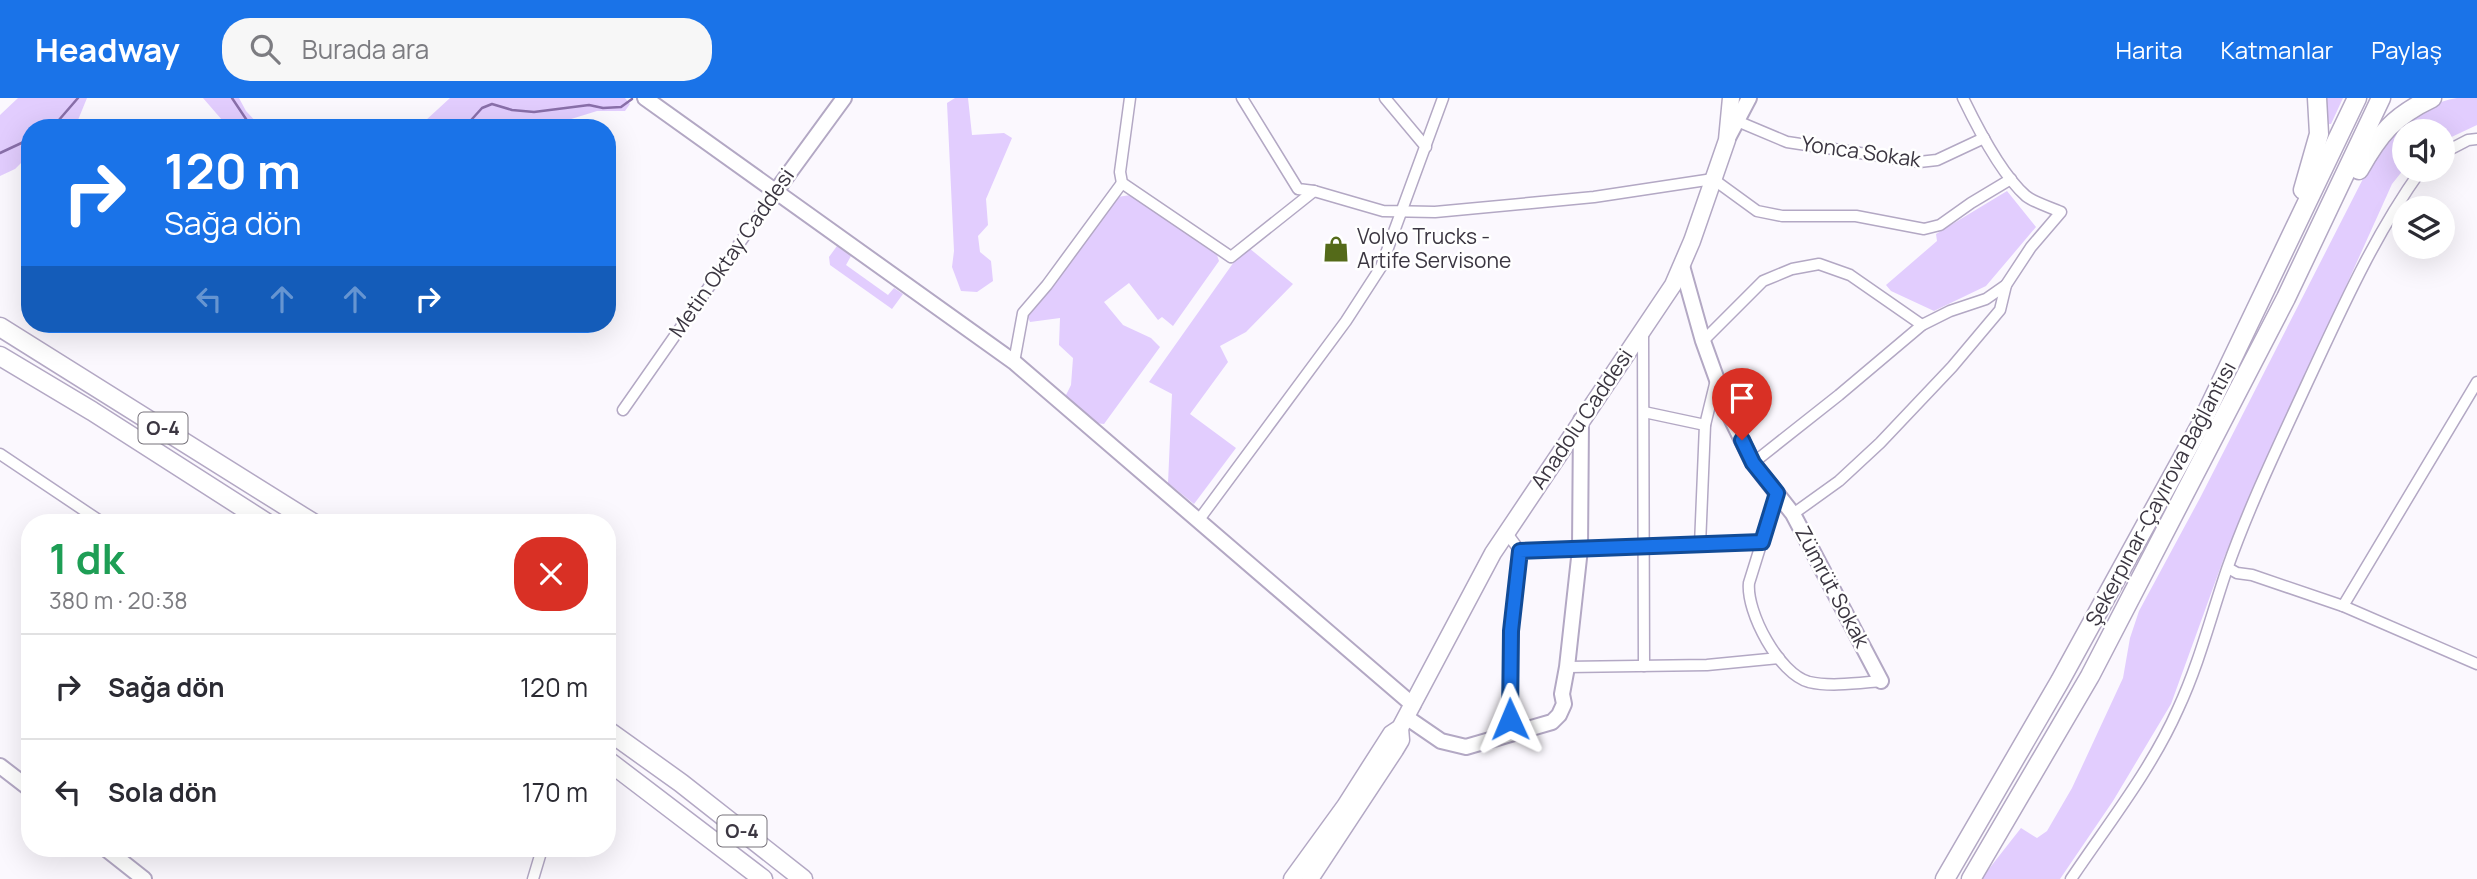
<!DOCTYPE html>
<html lang="tr">
<head>
<meta charset="utf-8">
<style>
  :root { --surface:#fff; --page:#f7f7f7; --text:#2b2b33; --muted:#7c7c81; --line:#e1e1e2; --accent:#1a73e8 }
  body { margin:0; font-family:Manrope,sans-serif; background:var(--page); color:var(--text); height:100vh; display:flex; flex-direction:column; font-size:26px; white-space:nowrap }
  * { box-sizing:border-box; margin:0 }
  p { font-size:23px; color:var(--muted) }
  .icon { flex:none; width:38px; height:38px; fill:none; stroke:currentColor; stroke-width:2; stroke-linecap:round; stroke-linejoin:round }
  .map { position:relative; flex:1; overflow:hidden }
  .drawer { position:absolute; left:21px; top:416px; width:595px; height:343px; display:flex; flex-direction:column; background:var(--surface); border-radius:28px; box-shadow:0 7px 28px #0002 }
  .drawer>* { flex:none }
  .banner { position:absolute; left:21px; top:21px; width:595px; height:214px; border-radius:28px; box-shadow:0 7px 28px #0002; background:#1a73e8; color:#fff; overflow:hidden }
  .controls { position:absolute; left:2392px; top:21px; display:grid; gap:14px }
  .controls a { display:grid; place-items:center; width:63px; height:63px; border-radius:50%; background:var(--surface); box-shadow:0 7px 28px #0002; font-size:35px }
  .pin { position:absolute; display:grid; place-items:center; width:60px; height:60px; color:#fff; margin:-72px -30px; border-radius:50% 50% 50% 0; rotate:-45deg; box-shadow:0 0 7px #0007 }
  .pin .icon { rotate:45deg }
  .me { position:absolute; width:77px; margin:-38px; rotate:359deg; stroke-linejoin:round; filter:drop-shadow(0 0 5px #0008) }
  .turn { display:flex; align-items:center; gap:24px; height:147px; padding:0 28px; font-size:32px }
  .turn .icon { width:91px; height:91px; stroke-width:2.5 }
  .turn b { display:block; font-size:49px; line-height:60px }
  .lanes { display:flex; align-items:center; height:66px; padding:0 28px; background:#0003; justify-content:center; gap:35px; direction:ltr }
  .lanes .off { opacity:.35 }
  .round { display:grid; place-items:center; flex:none; width:74px; height:74px; border-radius:28px; background:var(--page) }
  .overview { display:flex; align-items:center; justify-content:space-between; height:119px; padding:0 28px }
  h1 { font-size:42px; font-weight:700; line-height:52px; color:#1e9e55 }
  ul { padding:0; list-style:none }
  li { display:flex; align-items:center; gap:21px; height:105px; padding:0 28px; border-top:2px solid var(--line) }
  li div { flex:1 }
  li b { display:block; font-size:26px }
  li em { font-style:normal }
  header { display:flex; align-items:center; gap:42px; box-sizing:border-box; height:98px; padding:0 35px; background:var(--accent); color:#fff }
  header strong { font-size:33px }
  nav { display:flex; gap:38px; margin-inline-start:auto; font-size:24px }
  .search { width:490px; height:63px; background:var(--page); display:flex; align-items:center; gap:18px; box-sizing:border-box; padding:0 24px; border-radius:28px; color:var(--muted); font-size:26px }
  .map>svg:first-child { display:block }
  .green { fill:#e2cdfe }
  .lines { fill:none; stroke-linecap:round; stroke-linejoin:round }
  .stream { stroke:#896fa9; stroke-width:2.5 }
  .street-casing { stroke:#b3a8c4; stroke-width:13 }
  .secondary-casing { stroke:#b3a8c4; stroke-width:18 }
  .primary-casing { stroke:#b3a8c4; stroke-width:19 }
  .highway-casing { stroke:#b3a8c4; stroke-width:21 }
  .street { stroke:#fff; stroke-width:10 }
  .secondary { stroke:#fff; stroke-width:14 }
  .primary { stroke:#fff; stroke-width:16 }
  .highway { stroke:#fff; stroke-width:18 }
  .route-casing { stroke:#114b97; stroke-width:18 }
  .route { stroke:#1a73e8; stroke-width:12 }
  .labels { text-anchor:middle; stroke-width:5; stroke-linejoin:round; paint-order:stroke }
  .shield { fill:#fff; stroke:#76727a; stroke-width:2 }
  .shield-label { font-size:19px; font-weight:bold; fill:#3b3641 }
  .street-label { font-size:21px; fill:#3b3641; stroke:#fff }
  .poi-label { font-size:21px; fill:#3b3641; stroke:#fff; text-anchor:start }
</style>
</head>
<body>
<header>
<strong>Headway</strong>
<div class="search"><svg class="icon" aria-label="search" viewBox="0 0 24 24"><circle cx="10" cy="10" r="6"/><path d="M15 15l6 6"/></svg>Burada ara</div>
<nav><a>Harita</a><a>Katmanlar</a><a>Paylaş</a></nav>
</header>
<div class="map">
<svg width="2477" height="781" viewBox="0 0 2477 781">
  <rect width="100%" height="100%" fill="#fbf8fe"/>
  <g class="green">
    <path d="M 18,0 L 87,0 L 78,22 L 69,30 L 30,30 L 30,56 L 15,71 L 0,78 L 0,17 Z"/>
    <path d="M 203,0 L 239,0 L 246,13 L 262,30 L 229,30 Z"/>
    <path d="M 450,0 L 625,0 L 630,6 L 625,13 L 597,13 L 542,30 L 527,30 L 490,22 L 480,30 L 375,30 L 379,24 L 401,22 L 425,23 Z"/>
    <path d="M 955,0 L 968,0 L 972,37 L 1004,35 L 1012,40 L 986,101 L 988,127 L 978,138 L 980,154 L 991,163 L 993,183 L 977,194 L 961,193 L 952,169 L 954,153 L 947,5 Z"/>
    <path d="M 2325,0 L 2343,0 L 2331,26 L 2328,26 Z"/>
    <path d="M 2457,0 L 2477,0 L 2477,27 L 2443,43 L 2443,33 L 2404,33 L 2404,71 L 2392,86 L 2225,457 L 2171,606 L 2113,703 L 2060,781 L 1981,781 L 2021,730 L 2037,740 L 2047,733 L 2072,690 L 2123,580 L 2130,540 L 2139,513 L 2200,400 L 2368,71 C 2390,37 2415,7 2457,0 Z"/>
    <path d="M 2007,93 L 2036,129 L 1986,188 L 1934,213 L 1891,193 L 1886,187 L 1937,143 L 1936,136 Z"/>
    <path d="M 1131,97 L 1217,157 L 1219,163 L 1173,228 L 1162,219 L 1158,222 L 1129,185 L 1104,204 L 1123,227 L 1151,240 L 1160,249 L 1104,326 L 1095,325 L 1065,299 L 1071,287 L 1073,260 L 1059,247 L 1060,220 L 1030,224 L 1028,219 L 1117,99 Z"/>
    <path d="M 837,148 L 851,158 L 846,167 L 888,197 L 894,190 L 903,196 L 892,211 L 830,167 L 829,159 Z"/>
    <path d="M 1249,150 L 1293,186 L 1246,234 L 1220,248 L 1228,264 L 1190,316 L 1236,350 L 1194,406 L 1168,385 L 1172,296 L 1149,284 L 1236,161 Z"/>
  </g>
  <g class="lines">
    <g class="stream">
      <path d="M 232,0 L 252,30"/>
      <path d="M 52,30 L 78,0"/>
      <path d="M 464,30 L 482,10 L 492,6 L 512,12 L 534,14 L 589,7 L 603,10 L 621,9 L 632,1"/>
      <path d="M 0,55 L 30,41"/>
    </g>
    <g class="street-casing">
      <g id="street">
        <path d="M 1130,0 L 1120,74 L 1122,85 L 1231,159 L 1314,93 L 1383,113 L 1435,114 L 1594,99 L 1713,81 L 1757,113 L 1782,118 L 1856,118 L 1924,131 L 1940,127 L 1971,105 L 2011,81"/>
        <path d="M 1242,0 L 1298,91 L 1314,93"/>
        <path d="M 1385,0 L 1426,49"/>
        <path d="M 1737,23 L 1787,44 L 1919,64 L 1937,62 L 1984,40"/>
        <path d="M 2443,55 L 2468,42 L 2477,41"/>
        <path d="M 1643,235 L 1644,568"/>
        <path d="M 1703,243 L 1763,183 L 1792,171 L 1819,166 L 1850,177 L 1922,227"/>
        <path d="M 1014,264 L 1023,215 L 1047,187 L 1122,85"/>
        <path d="M 623,312 L 776,93"/>
        <path d="M 1644,314 L 1705,327"/>
        <path d="M 0,356 L 103,425"/>
        <path d="M 1753,365 L 1839,297 L 1922,227 L 1950,213 L 1986,201 L 2006,187 L 2031,149 L 2061,114 C 2050,109 2035,105 2026,98 C 2002,77 1977,29 1963,0"/>
        <path d="M 1777,395 L 1749,485 C 1746,514 1779,576 1809,584 C 1831,589 1858,585 1881,583"/>
        <path d="M 1793,416 L 1839,383 L 1880,345 L 1952,269 L 2000,212 L 2006,187"/>
        <path d="M 1198,423 L 1346,223 L 1381,169 L 1443,0"/>
        <path d="M 1506,434 L 1520,453 L 1762,445"/>
        <path d="M 1700,447 L 1705,327 L 1716,282"/>
        <path d="M 2228,470 L 2237,475 L 2252,477 L 2343,508 L 2477,566"/>
        <path d="M 2343,508 L 2477,284"/>
        <path d="M 1567,569 L 1707,567 L 1779,560"/>
        <path d="M 1511,636 C 1508,574 1513,514 1520,453"/>
        <path d="M 533,781 L 542,751"/>
        <path d="M 2071,781 C 2108,726 2151,672 2178,611 C 2199,566 2211,518 2227,471 C 2250,406 2280,344 2309,281 C 2342,210 2375,136 2421,72"/>
      </g>
    </g>
    <g class="secondary-casing">
      <g id="secondary">
        <path d="M 645,0 L 1014,264 L 1413,607"/>
        <path d="M 1729,38 L 1749,0"/>
        <path d="M 776,93 L 844,0"/>
        <path d="M 1682,168 L 1703,243 L 1730,318 L 1753,365 L 1793,416 L 1881,583"/>
        <path d="M 1406,619 L 1441,643 L 1466,649 L 1552,624 L 1559,617 L 1564,606 L 1562,596 L 1567,569 L 1580,451 L 1581,322"/>
        <path d="M 0,668 L 30,691"/>
        <path d="M 106,751 L 144,781"/>
      </g>
    </g>
    <g class="primary-casing">
      <g id="primary">
        <path d="M 1292,781 L 1345,708 L 1391,636 L 1400,630 L 1493,455 L 1673,187 L 1692,143 L 1727,42 L 1731,0"/>
        <path d="M 1310,781 L 1395,652 L 1401,642 L 1400,630"/>
      </g>
    </g>
    <g class="highway-casing">
      <g id="highway">
        <path d="M 2359,72 C 2379,36 2394,18 2432,0"/>
        <path d="M 2303,92 L 2319,36 L 2317,0"/>
        <path d="M 0,229 L 313,425"/>
        <path d="M 0,258 L 92,313 L 267,425"/>
        <path d="M 607,632 L 681,685 L 803,781"/>
        <path d="M 607,662 L 763,781"/>
        <path d="M 1945,781 L 2060,583 L 2201,326 L 2357,0"/>
        <path d="M 1971,781 L 2090,578 L 2286,200 L 2381,0"/>
      </g>
    </g>
    <use href="#street" class="street"/>
    <use href="#secondary" class="secondary"/>
    <use href="#primary" class="primary"/>
    <use href="#highway" class="highway"/>
  </g>
  <g class="lines">
    <g class="route-casing">
      <path id="route" d="M 1510,621 L 1511,533 L 1520,453 L 1762,444 L 1777,395 L 1753,365 L 1742,342"/>
    </g>
    <use href="#route" class="route"/>
  </g>
  <defs>
    <g id="shop-bare" transform="scale(2.1)"><path d="M-5-2.5h2.3a2.7 3.5 0 0 1 5.4 0H5L5.5 6h-11ZM-1.5-2.5h3a1.5 2.3 0 0 0-3 0Z" fill="#546a19" stroke="#fff" stroke-width="2.5" paint-order="stroke"/></g>
  </defs>
  <g fill-rule="evenodd">
    <use href="#shop-bare" x="1336" y="151"/>
  </g>
  <g class="labels">
    <g class="shield">
      <rect x="138.5" y="314.5" width="49" height="31" rx="5"/>
      <rect x="717.5" y="717.5" width="49" height="31" rx="5"/>
    </g>
    <g class="shield-label">
      <text x="163" y="337">O-4</text>
      <text x="742" y="740">O-4</text>
    </g>
    <g class="street-label">
      <text transform="translate(1861 54) rotate(8)" y="7">Yonca Sokak</text>
      <text transform="translate(732 155) rotate(-55)" y="7">Metin Oktay Caddesi</text>
      <text transform="translate(1582 321) rotate(-56)" y="7">Anadolu Caddesi</text>
      <text transform="translate(2161 396) rotate(-62)" y="7">Şekerpınar-Çayırova Bağlantısı</text>
      <text transform="translate(1832 489) rotate(62)" y="7">Zümrüt Sokak</text>
    </g>
    <g class="poi-label">
      <text x="1357" y="146">Volvo Trucks -<tspan x="1357" dy="24">Artife Servisone</tspan></text>
    </g>
  </g>
</svg>
<div class="controls">
<a><svg class="icon" aria-label="sound" viewBox="0 0 24 24"><path d="M4 9h4l5-4v14l-5-4H4zM17 9q2 3 0 6"/></svg></a>
<a><svg class="icon" aria-label="layers" viewBox="0 0 24 24"><path d="M12 4l9 5-9 5-9-5zM3 14l9 5 9-5"/></svg></a>
</div>
<div class="pin" style="left:1742px;top:342px;background:#d93025"><svg class="icon" aria-label="arrive" viewBox="0 0 24 24"><path d="M6 21V4h12l-3 4 3 4H6"/></svg></div>
<svg class="me" style="left:1510px;top:621px" viewBox="-20 -20 40 40"><path d="M0-17L14 15 0 8-14 15z" fill="#1a73e8" stroke="#fff" stroke-width="4"/></svg>
<div class="banner">
<div class="turn"><svg class="icon" aria-label="right" viewBox="0 0 24 24"><path d="M7 20v-9h11M14 6l5 5-5 5"/></svg><div><b>120 m</b>Sağa dön</div></div>
<div class="lanes"><svg class="icon off" aria-label="left" viewBox="0 0 24 24"><path d="M17 20v-9H6M10 6l-5 5 5 5"/></svg><svg class="icon off" aria-label="ahead" viewBox="0 0 24 24"><path d="M12 20V5M6 11l6-6 6 6"/></svg><svg class="icon off" aria-label="ahead" viewBox="0 0 24 24"><path d="M12 20V5M6 11l6-6 6 6"/></svg><svg class="icon" aria-label="right" viewBox="0 0 24 24"><path d="M7 20v-9h11M14 6l5 5-5 5"/></svg></div>
</div>
<section class="drawer">
<div class="overview"><div><h1>1 dk</h1><p>380 m · 20:38</p></div><a class="round" style="background:#d93025;color:#fff"><svg class="icon" aria-label="close" viewBox="0 0 24 24"><path d="M6 6l12 12M18 6L6 18"/></svg></a></div>
<ul>
<li><svg class="icon" aria-label="right" viewBox="0 0 24 24"><path d="M7 20v-9h11M14 6l5 5-5 5"/></svg><div><b>Sağa dön</b></div><em>120 m</em></li>
<li><svg class="icon" aria-label="left" viewBox="0 0 24 24"><path d="M17 20v-9H6M10 6l-5 5 5 5"/></svg><div><b>Sola dön</b></div><em>170 m</em></li>
</ul>
</section>
</div>
</body>
</html>
